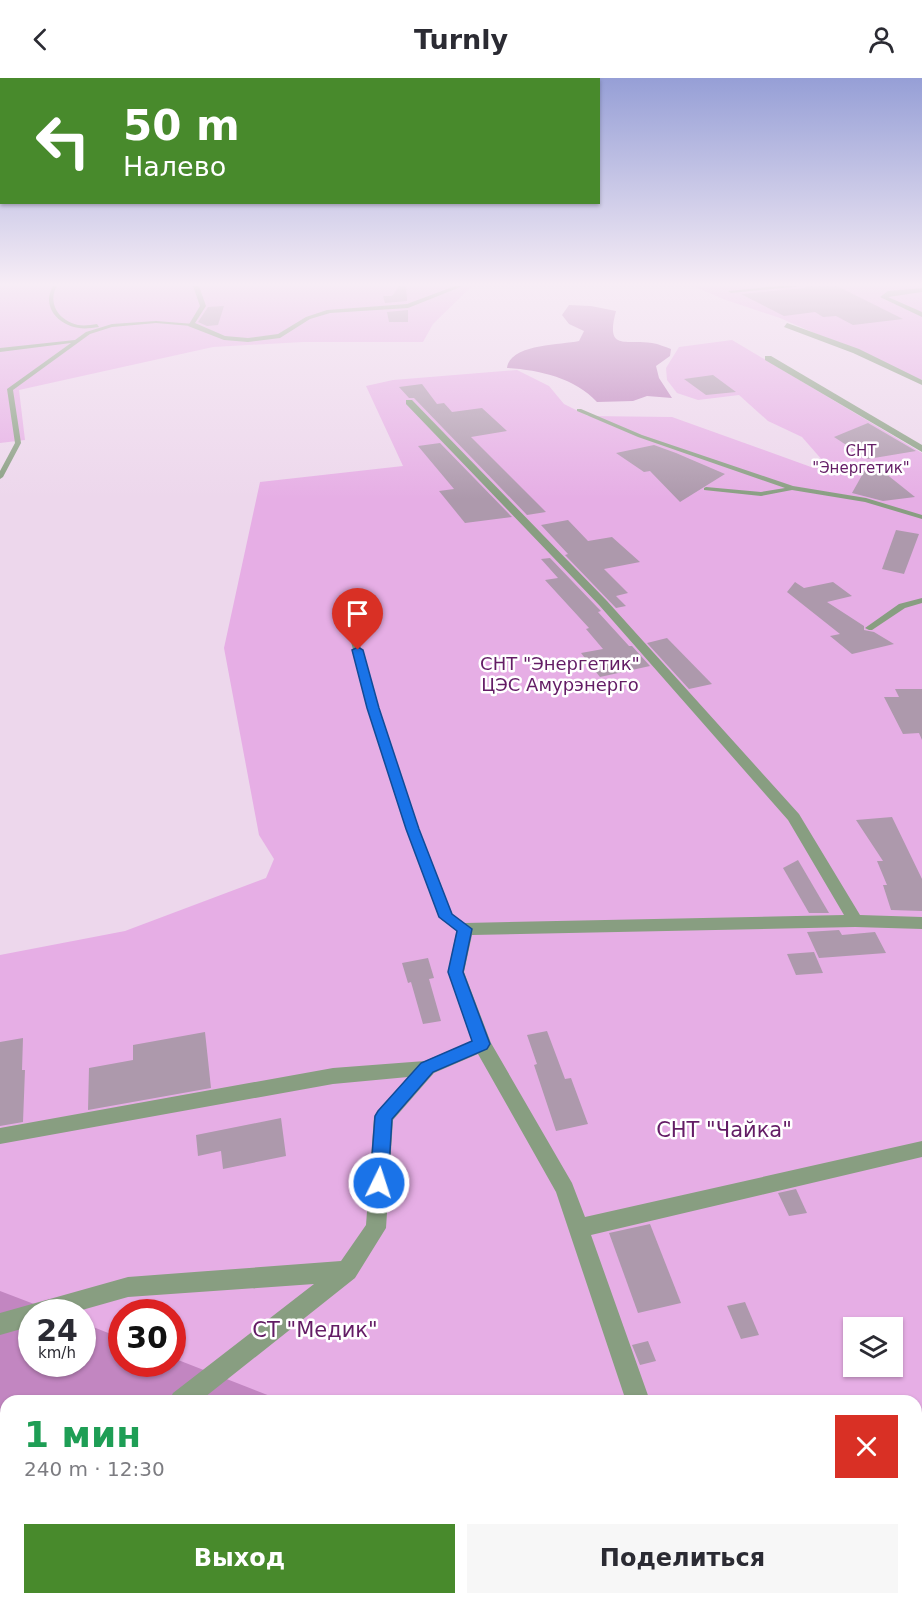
<!DOCTYPE html>
<html lang="ru">
<head>
<meta charset="utf-8">
<style>
  :root { --surface:#fff; --page:#f7f7f7; --text:#2b2b33; --muted:#7c7c81; --accent:#488a2c }
  body { margin:0; font-family:"DejaVu Sans",sans-serif; background:var(--page); color:var(--text); height:100vh; display:flex; flex-direction:column; font-size:22px; white-space:nowrap }
  * { box-sizing:border-box; margin:0 }
  p { font-size:20px; color:var(--muted) }
  .icon { flex:none; width:33px; height:33px; fill:none; stroke:currentColor; stroke-width:2; stroke-linecap:round; stroke-linejoin:round }
  .map { position:relative; flex:1; overflow:hidden }
  .details { position:absolute; left:0px; top:1317px; width:922px; height:210px; display:flex; flex-direction:column; background:var(--surface); border-radius:18px 18px 0 0; box-shadow:0 2px 4px #0004 }
  .details>* { flex:none }
  .banner { position:absolute; left:0px; top:0px; width:600px; height:126px; box-shadow:0 2px 4px #0004; background:#488a2c; color:#fff; overflow:hidden }
  .buttons { position:absolute; left:843px; top:1239px; display:grid; gap:12px }
  .buttons a { display:grid; place-items:center; width:60px; height:60px; border-radius:0px; background:var(--surface); box-shadow:0 2px 4px #0004; font-size:30px }
  .speed { position:absolute; left:18px; top:1221px; display:flex; gap:12px; font-size:30px; font-weight:700; text-align:center }
  .speed>* { display:grid; place-content:center; width:78px; height:78px; border-radius:50%; background:var(--surface); box-shadow:0 2px 4px #0004; line-height:1 }
  .speed small { font-size:15px; font-weight:400 }
  .speed .limit { border:9px solid #d22; background:#fff; color:#111 }
  .pin { position:absolute; display:grid; place-items:center; width:51px; height:51px; color:#fff; margin:-62px -26px; border-radius:50% 50% 50% 0; rotate:-45deg; box-shadow:0 0 6px #0007 }
  .pin .icon { rotate:45deg }
  .me { position:absolute; width:66px; margin:-33px; rotate:4deg; stroke-linejoin:round; filter:drop-shadow(0 0 4px #0008) }
  .turn { display:flex; align-items:center; gap:21px; height:126px; padding:0 24px; font-size:27px }
  .turn .icon { width:78px; height:78px; stroke-width:2.5 }
  .turn b { display:block; font-size:42px; line-height:51px }
  .round { display:grid; place-items:center; flex:none; width:63px; height:63px; border-radius:0px; background:var(--page) }
  .overview { display:flex; align-items:center; justify-content:space-between; height:102px; padding:0 24px }
  h1 { font-size:36px; font-weight:600; line-height:45px; color:#1e9e55 }
  .button { display:flex; gap:12px; margin-top:auto; padding:12px 24px }
  .button a { flex:1; height:69px; border-radius:0px; background:var(--accent); color:#fff; font-size:24px; font-weight:600; line-height:69px; text-align:center }
  .button a+a { background:var(--page); color:var(--text) }
  header { display:flex; justify-content:space-between; align-items:center; height:78px; padding:0 24px; background:var(--surface); font-size:27px; font-weight:600 }
  .map>svg:first-child { display:block }
  .green { fill:#e6aee5; fill-rule:evenodd }
  .forest { fill:#c286c1 }
  .water { fill:#bb80ba }
  .building { fill:#ad99ac }
  .lines { fill:none; stroke-linecap:round; stroke-linejoin:round }
  .lane { fill:#889e81; fill-rule:evenodd }
  .street { fill:#889e81; fill-rule:evenodd }
  .route { fill:#1a73e8; stroke:#114b97; stroke-width:1.5 }
  .labels { text-anchor:middle; stroke-width:5; stroke-linejoin:round; paint-order:stroke }
  .far-park-label { font-size:15px; fill:#631c65; stroke:#fff }
  .park-label { font-size:18px; fill:#631c65; stroke:#fff }
  .near-park-label { font-size:21px; fill:#631c65; stroke:#fff }
</style>
</head>
<body>
<header><svg class="icon" aria-label="back" viewBox="0 0 24 24"><path d="M15 5l-7 7 7 7"/></svg>Turnly<svg class="icon" aria-label="person" viewBox="0 0 24 24"><circle cx="12" cy="8" r="4"/><path d="M4 21q1-7 8-7t8 7"/></svg></header>
<div class="map">
<svg width="922" height="1527" viewBox="0 0 922 1527">
  <rect width="100%" height="100%" fill="#edd7ec"/>
  <g class="green">
    <path d="M 0,208 L 472,208 L 433,246 L 423,264 L 303,264 L 213,269 L 19,312 L 25,362 L 0,365 Z"/>
    <path d="M 693,208 L 922,208 L 922,302 L 780,240 L 723,221 Z"/>
    <path d="M 732,262 L 922,375 L 922,1527 L 0,1527 L 0,877 L 125,853 L 266,800 L 274,781 L 259,757 L 224,570 L 260,404 L 403,388 L 366,308 L 393,302 L 517,292 L 549,308 L 564,326 L 588,338 L 672,339 L 811,389 L 823,383 L 802,359 L 768,343 L 739,317 L 698,322 L 677,315 L 667,302 L 666,290 L 679,269 ZM 32,1234 L 82,1234 L 82,1286 L 32,1286 ZM 122,1234 L 172,1234 L 172,1286 L 122,1286 ZM 854,1250 L 892,1250 L 892,1288 L 854,1288 ZM 6,1323 L 916,1323 L 916,1521 L 6,1521 Z"/>
  </g>
  <path class="forest" d="M 0,1213 L 55,1234 L 32,1234 L 32,1286 L 82,1286 L 83,1245 L 121,1260 L 122,1286 L 172,1286 L 173,1280 L 283,1323 L 6,1323 L 6,1521 L 595,1521 L 596,1527 L 0,1527 Z"/>
  <path class="water" d="M 569,227 L 591,228 L 616,233 C 605,274 625,261 652,265 C 659,266 665,269 671,271 L 670,278 L 656,288 L 659,300 L 672,320 L 647,318 L 633,323 L 597,324 C 575,300 539,292 507,290 C 510,266 560,267 579,263 L 584,253 L 569,246 L 562,237 Z"/>
  <g class="building">
    <path d="M 399,208 L 406,208 L 407,223 L 385,225 L 383,218 L 392,218 Z"/>
    <path d="M 806,208 L 837,208 L 903,241 L 853,247 L 836,238 L 823,239 L 815,234 L 784,238 L 741,216 L 804,210 Z"/>
    <path d="M 224,228 L 218,247 L 207,248 L 198,244 L 208,229 Z"/>
    <path d="M 408,232 L 408,244 L 389,244 L 387,234 Z"/>
    <path d="M 713,297 L 736,314 L 706,317 L 684,301 Z"/>
    <path d="M 422,306 L 437,326 L 444,325 L 452,334 L 482,330 L 507,353 L 471,359 L 546,434 L 527,437 L 414,320 L 409,320 L 399,309 Z"/>
    <path d="M 868,345 L 916,373 L 868,381 L 834,359 Z"/>
    <path d="M 440,365 L 512,439 L 465,445 L 439,413 L 454,411 L 418,368 Z"/>
    <path d="M 654,367 L 676,375 L 725,396 L 680,424 L 650,393 L 644,394 L 616,375 Z"/>
    <path d="M 870,383 L 915,419 L 883,423 L 852,415 Z"/>
    <path d="M 568,442 L 588,463 L 612,459 L 640,484 L 604,491 L 628,515 L 616,518 L 626,528 L 616,530 L 565,477 L 568,476 L 541,447 Z"/>
    <path d="M 896,452 L 919,456 L 904,496 L 882,491 Z"/>
    <path d="M 550,480 L 597,529 L 601,533 L 598,534 L 629,568 L 632,568 L 650,588 L 600,599 L 581,575 L 603,571 L 586,551 L 589,550 L 545,502 L 558,500 L 541,481 Z"/>
    <path d="M 795,504 L 804,510 L 833,504 L 852,518 L 827,524 L 864,548 L 864,552 L 874,554 L 894,566 L 852,576 L 830,558 L 840,556 L 787,514 Z"/>
    <path d="M 667,560 L 712,606 L 689,611 L 647,565 Z"/>
    <path d="M 895,611 L 922,611 L 922,662 L 919,655 L 903,656 L 884,619 L 899,619 Z"/>
    <path d="M 892,739 L 922,801 L 922,833 L 891,832 L 883,807 L 887,807 L 877,783 L 883,783 L 856,742 Z"/>
    <path d="M 798,782 L 829,835 L 809,835 L 783,790 Z"/>
    <path d="M 839,852 L 842,857 L 875,854 L 886,875 L 819,880 L 807,854 Z"/>
    <path d="M 814,874 L 823,895 L 796,897 L 787,876 Z"/>
    <path d="M 428,880 L 434,900 L 429,901 L 441,943 L 423,946 L 411,904 L 408,905 L 402,885 Z"/>
    <path d="M 547,953 L 565,1001 L 571,1000 L 588,1046 L 556,1053 L 534,987 L 537,986 L 527,957 Z"/>
    <path d="M 205,954 L 211,1010 L 88,1032 L 89,990 L 133,982 L 133,967 Z"/>
    <path d="M 23,960 L 22,992 L 25,992 L 23,1044 L 0,1048 L 0,964 Z"/>
    <path d="M 281,1040 L 286,1078 L 223,1091 L 221,1073 L 198,1078 L 196,1057 Z"/>
    <path d="M 796,1111 L 807,1135 L 789,1138 L 778,1115 Z"/>
    <path d="M 650,1146 L 681,1225 L 638,1235 L 609,1155 Z"/>
    <path d="M 745,1224 L 759,1257 L 741,1261 L 727,1228 Z"/>
    <path d="M 648,1263 L 656,1283 L 640,1287 L 632,1267 Z"/>
  </g>
  <g class="lines">
    <g class="lane">
      <path d="M 53,208 L 57,208 C 47,225 59,243 78,247 C 84,248 91,247 97,246 L 99,249 C 92,250 85,251 79,250 C 58,247 41,228 53,208 Z"/>
      <path d="M 156,243 L 194,246 L 191,248 L 156,245 L 112,249 L 90,256 L 13,312 L 21,365 L 3,399 L 0,401 L 0,393 L 15,365 L 7,311 L 71,265 L 0,274 L 0,270 L 75,262 L 86,254 L 112,246 Z"/>
      <path d="M 577,331 L 581,331 L 642,357 L 793,408 L 866,420 L 922,437 L 922,441 L 865,424 L 792,412 L 761,418 L 704,412 L 704,410 L 706,409 L 761,414 L 785,410 L 638,359 L 577,333 Z"/>
      <path d="M 922,520 L 922,525 L 905,530 L 872,552 L 869,552 L 865,550 L 899,526 Z"/>
      <path d="M 349,551 L 355,551 L 356,553 L 378,630 L 418,751 L 451,837 L 469,848 L 471,851 L 469,854 L 461,854 L 442,842 L 440,839 C 405,745 374,650 348,553 Z"/>
    </g>
    <g class="street">
      <path d="M 193,208 L 199,208 L 206,228 L 195,245 L 225,258 L 248,260 L 278,256 L 306,239 L 327,232 L 407,226 L 455,208 L 463,208 L 408,230 L 330,235 L 310,241 L 280,260 L 248,264 L 224,262 L 188,248 L 200,228 Z"/>
      <path d="M 778,208 L 804,208 L 731,215 L 728,213 Z"/>
      <path d="M 922,210 L 922,214 L 888,219 L 922,234 L 922,239 L 880,219 L 888,213 Z"/>
      <path d="M 787,245 L 859,271 L 922,302 L 922,307 L 853,275 L 784,249 Z"/>
      <path d="M 765,278 L 771,278 L 922,367 L 922,374 L 765,282 Z"/>
      <path d="M 406,322 L 412,322 L 607,523 L 799,736 L 860,837 L 922,839 L 922,851 L 855,849 L 472,857 L 464,894 L 491,965 L 572,1105 L 585,1139 L 922,1063 L 922,1079 L 591,1157 L 650,1323 L 626,1323 L 556,1114 L 478,976 L 434,995 L 393,1042 L 386,1150 L 355,1200 L 200,1323 L 169,1323 L 173,1315 L 314,1206 L 128,1219 L 75,1234 L 32,1234 L 32,1248 L 0,1257 L 0,1235 L 128,1199 L 341,1183 L 366,1147 L 374,1039 L 408,999 L 333,1006 L 0,1066 L 0,1050 L 333,990 L 425,983 L 472,963 L 448,894 L 457,851 L 459,847 L 465,845 L 844,837 L 788,742 L 599,527 L 406,326 Z"/>
      <path d="M 922,1428 L 922,1454 L 916,1455 L 916,1429 Z"/>
      <path d="M 83,1521 L 109,1521 L 107,1527 L 81,1527 Z"/>
      <path d="M 694,1521 L 720,1521 L 722,1527 L 696,1527 Z"/>
    </g>
  </g>
  <linearGradient id="sky" x2="0" y2="1"><stop stop-color="#969fd6"/><stop offset="0.49" stop-color="#f7edf6"/><stop offset="1" stop-color="#f7edf6" stop-opacity="0"/></linearGradient>
  <rect width="922" height="421" fill="url(#sky)"/>
  <path class="route" d="M 358,569 L 363,572 L 379,630 L 419,751 L 452,836 L 472,851 L 463,894 L 490,966 L 487,971 L 433,994 L 392,1041 L 388,1105 L 385,1111 L 379,1113 L 372,1111 L 370,1105 L 375,1038 L 378,1033 L 421,985 L 472,963 L 448,894 L 457,853 L 439,839 L 406,751 L 367,630 L 352,572 Z"/>
  <g class="labels">
    <g class="far-park-label">
      <text x="861" y="378">СНТ<tspan x="861" dy="17">"Энергетик"</tspan></text>
    </g>
    <g class="park-label">
      <text x="560" y="592">СНТ "Энергетик"<tspan x="560" dy="21">ЦЭС Амурэнерго</tspan></text>
    </g>
    <g class="near-park-label">
      <text x="724" y="1059">СНТ "Чайка"</text>
      <text x="315" y="1259">СТ "Медик"</text>
    </g>
  </g>
</svg>
<div class="buttons">
<a><svg class="icon" aria-label="layers" viewBox="0 0 24 24"><path d="M12 4l9 5-9 5-9-5zM3 14l9 5 9-5"/></svg></a>
</div>
<div class="speed"><div>24<small>km/h</small></div><div class="limit">30</div></div>
<div class="pin" style="left:358px;top:572px;background:#d93025"><svg class="icon" aria-label="arrive" viewBox="0 0 24 24"><path d="M6 21V4h12l-3 4 3 4H6"/></svg></div>
<svg class="me" style="left:379px;top:1105px" viewBox="-20 -20 40 40"><circle r="17" fill="#1a73e8" stroke="#fff" stroke-width="3"/><path d="M0-11L8 9 0 5-8 9z" fill="#fff"/></svg>
<div class="banner">
<div class="turn"><svg class="icon" aria-label="left" viewBox="0 0 24 24"><path d="M17 20v-9H6M10 6l-5 5 5 5"/></svg><div><b>50 m</b>Налево</div></div>
</div>
<section class="details">
<div class="overview"><div><h1>1 мин</h1><p>240 m · 12:30</p></div><a class="round" style="background:#d93025;color:#fff"><svg class="icon" aria-label="close" viewBox="0 0 24 24"><path d="M6 6l12 12M18 6L6 18"/></svg></a></div>
<div class="button"><a>Выход</a><a>Поделиться</a></div>
</section>
</div>
</body>
</html>
